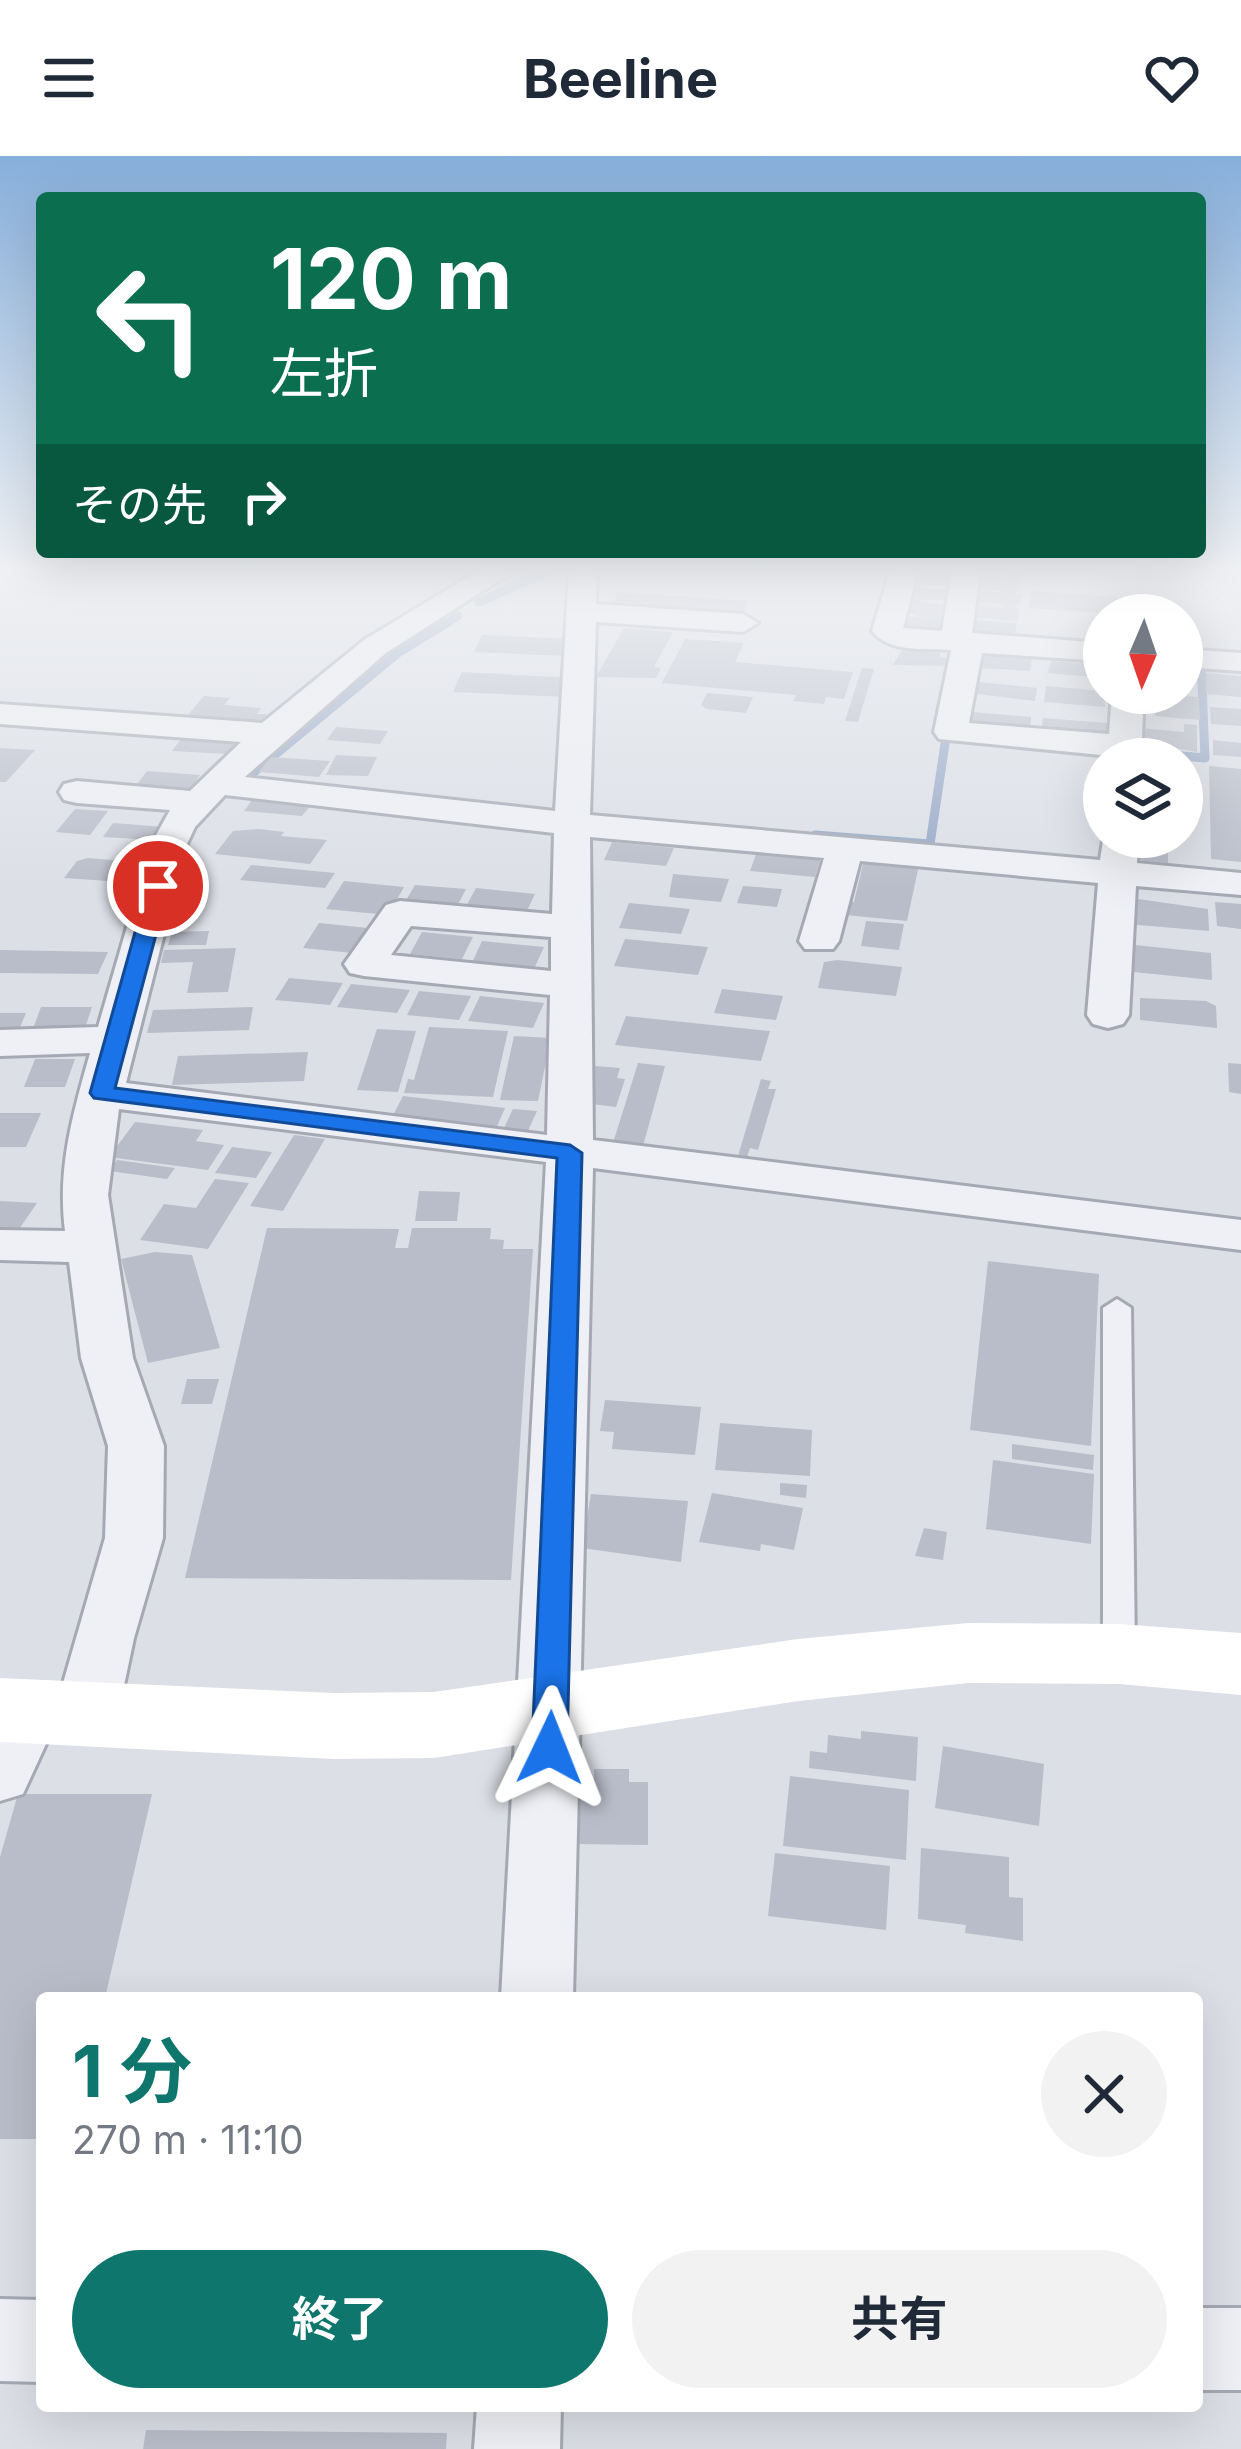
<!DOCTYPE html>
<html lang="ja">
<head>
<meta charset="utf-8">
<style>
  :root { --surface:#fff; --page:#f2f2f3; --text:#1f2937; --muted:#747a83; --accent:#0f766e }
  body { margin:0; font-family:Inter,"Noto Sans JP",sans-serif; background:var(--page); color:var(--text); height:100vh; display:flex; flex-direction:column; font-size:45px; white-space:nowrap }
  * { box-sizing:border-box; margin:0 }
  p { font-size:39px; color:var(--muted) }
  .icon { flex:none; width:66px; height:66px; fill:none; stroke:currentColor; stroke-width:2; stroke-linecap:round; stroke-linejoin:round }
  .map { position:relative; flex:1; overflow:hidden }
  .side { position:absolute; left:36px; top:1836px; width:1167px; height:420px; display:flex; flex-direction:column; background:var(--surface); border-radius:12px; box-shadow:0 12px 48px #0002 }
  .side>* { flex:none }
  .banner { position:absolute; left:36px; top:36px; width:1170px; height:366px; border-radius:12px; box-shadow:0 12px 48px #0002; background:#0b6e4f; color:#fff; overflow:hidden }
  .needle { width:78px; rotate:182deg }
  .buttons { position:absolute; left:1083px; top:438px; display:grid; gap:24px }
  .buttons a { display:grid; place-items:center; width:120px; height:120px; border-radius:50%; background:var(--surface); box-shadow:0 12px 48px #0002; font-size:60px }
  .pin { position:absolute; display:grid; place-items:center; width:102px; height:102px; color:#fff; margin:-51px; border:6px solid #fff; border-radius:50%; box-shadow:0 3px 12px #0007 }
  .me { position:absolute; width:132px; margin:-66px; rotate:2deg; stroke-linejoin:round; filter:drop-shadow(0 0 9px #0008) }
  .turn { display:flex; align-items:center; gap:42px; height:252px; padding:0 36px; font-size:54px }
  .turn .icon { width:156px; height:156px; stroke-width:2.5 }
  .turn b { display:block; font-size:84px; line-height:102px }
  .then { display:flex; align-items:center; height:114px; padding:0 36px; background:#0003; gap:24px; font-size:45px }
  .round { display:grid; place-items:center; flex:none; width:126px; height:126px; border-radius:63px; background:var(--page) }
  .headline { display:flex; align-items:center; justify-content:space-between; height:204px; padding:0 36px }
  h1 { font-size:72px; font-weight:700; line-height:90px; color:var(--accent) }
  .primary-button { display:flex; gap:24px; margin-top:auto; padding:24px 36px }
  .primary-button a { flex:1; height:138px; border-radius:72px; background:var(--accent); color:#fff; font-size:48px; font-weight:700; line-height:138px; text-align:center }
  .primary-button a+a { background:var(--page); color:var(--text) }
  header { display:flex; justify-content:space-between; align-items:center; height:156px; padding:0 36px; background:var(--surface); font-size:54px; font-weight:700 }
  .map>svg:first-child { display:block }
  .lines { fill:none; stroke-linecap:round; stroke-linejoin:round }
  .stream { stroke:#96a8c7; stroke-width:9 }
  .building { fill:#b9bdc9 }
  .lane-casing { stroke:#a5a9b3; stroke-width:6 }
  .street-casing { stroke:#a5a9b3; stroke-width:6 }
  .lane { fill:#eef0f5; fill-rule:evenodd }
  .street { fill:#eef0f5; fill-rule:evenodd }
  .secondary { fill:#fff; fill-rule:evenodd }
  .route { fill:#1a73e8; stroke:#114b97; stroke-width:3 }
</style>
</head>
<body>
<header><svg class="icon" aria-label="menu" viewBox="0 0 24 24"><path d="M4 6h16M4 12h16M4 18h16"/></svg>Beeline<svg class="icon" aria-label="heart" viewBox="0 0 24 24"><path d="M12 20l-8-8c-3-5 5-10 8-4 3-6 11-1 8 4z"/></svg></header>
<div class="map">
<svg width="1241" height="2293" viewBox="0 0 1241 2293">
  <rect width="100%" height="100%" fill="#dcdfe6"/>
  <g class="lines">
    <g class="stream">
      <path d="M 479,446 L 549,415"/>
      <path d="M 1140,596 L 1205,602 L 1201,504"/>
      <path d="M 248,621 L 398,497 L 458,460"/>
      <path d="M 815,679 L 930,688 L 946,581 L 960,582"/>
    </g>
  </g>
  <g class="building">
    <path d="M 917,415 L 956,419 L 954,430 L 913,429 Z"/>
    <path d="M 1011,415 L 1025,415 L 1024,422 L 1017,421 L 1023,425 L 1015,439 L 1022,439 L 1020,450 L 1014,449 L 1019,453 L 1018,465 L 975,461 L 977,449 L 1004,452 L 1005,448 L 978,446 L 981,435 L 1008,437 L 980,431 L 983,420 L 1009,422 Z"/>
    <path d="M 913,431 L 952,434 L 949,445 L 921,443 L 920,446 L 950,449 L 945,478 L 902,475 L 906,460 L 924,461 L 906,457 Z"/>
    <path d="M 1032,435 L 1142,443 L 1141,459 L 1029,452 Z"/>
    <path d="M 618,436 L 748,445 L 742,461 L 611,452 Z"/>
    <path d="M 974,464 L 1017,467 L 1014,482 L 971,479 Z"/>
    <path d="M 624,472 L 673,476 L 654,511 L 661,512 L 656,522 L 596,521 Z"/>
    <path d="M 482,479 L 573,483 L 567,500 L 474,496 Z"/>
    <path d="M 685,483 L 744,487 L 735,506 L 853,516 L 844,543 L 826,541 L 824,548 L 793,545 L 796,539 L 662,527 Z"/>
    <path d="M 902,494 L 940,497 L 940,501 L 954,503 L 952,510 L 893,509 Z"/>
    <path d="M 980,497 L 1032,501 L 1030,515 L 977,512 Z"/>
    <path d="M 1052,505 L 1104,509 L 1103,522 L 1047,517 Z"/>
    <path d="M 862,512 L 874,513 L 858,566 L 845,565 Z"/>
    <path d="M 462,516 L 574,522 L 567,541 L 453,536 Z"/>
    <path d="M 1206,517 L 1241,520 L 1241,541 L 1206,538 Z"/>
    <path d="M 980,526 L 1037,532 L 1035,545 L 970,537 L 971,530 Z"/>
    <path d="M 1046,530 L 1104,535 L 1105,551 L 1044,546 Z"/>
    <path d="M 707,537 L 753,541 L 746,557 L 707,553 L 701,549 Z"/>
    <path d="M 1155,538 L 1199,541 L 1200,564 L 1155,560 Z"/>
    <path d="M 204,540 L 230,542 L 224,549 L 261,552 L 257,558 L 267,558 L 257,571 L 182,566 Z"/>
    <path d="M 1210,551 L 1241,553 L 1241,570 L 1211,568 Z"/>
    <path d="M 973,556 L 1031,561 L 1030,574 L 970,572 Z"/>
    <path d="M 1043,562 L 1108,567 L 1107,580 L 1041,577 Z"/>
    <path d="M 1184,568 L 1197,569 L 1197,596 L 1163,590 L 1163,594 L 1146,593 L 1146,585 L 1138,584 L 1139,572 L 1184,576 Z"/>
    <path d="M 336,571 L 388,575 L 380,588 L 327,584 Z"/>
    <path d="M 184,579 L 238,583 L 227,598 L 172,595 Z"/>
    <path d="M 1213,584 L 1241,587 L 1241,601 L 1213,599 Z"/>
    <path d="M 0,592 L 35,594 L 6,626 L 0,626 Z"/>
    <path d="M 336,599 L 377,601 L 368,620 L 326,619 Z"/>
    <path d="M 270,601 L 330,605 L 319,621 L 259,616 Z"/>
    <path d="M 1209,610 L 1241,613 L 1241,706 L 1211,703 Z"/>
    <path d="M 147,615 L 200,619 L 189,635 L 135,631 Z"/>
    <path d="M 253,643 L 311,649 L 302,660 L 244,655 Z"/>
    <path d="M 75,653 L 108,655 L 90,679 L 56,676 Z"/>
    <path d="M 113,667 L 165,671 L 155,684 L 103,681 Z"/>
    <path d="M 259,673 L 284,676 L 281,680 L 327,684 L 310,708 L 215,698 L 233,675 Z"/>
    <path d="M 1130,681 L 1168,681 L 1168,707 L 1128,703 Z"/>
    <path d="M 612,686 L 674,692 L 666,710 L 604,704 Z"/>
    <path d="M 756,698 L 820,704 L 815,721 L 750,715 Z"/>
    <path d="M 88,702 L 137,706 L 123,726 L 64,722 L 77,705 Z"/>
    <path d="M 864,704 L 919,709 L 907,765 L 835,758 L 839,745 L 854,746 Z"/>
    <path d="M 251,709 L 335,717 L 325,732 L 240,724 Z"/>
    <path d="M 673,718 L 729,723 L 721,746 L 669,741 Z"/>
    <path d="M 344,725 L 404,731 L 388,759 L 326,753 Z"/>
    <path d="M 415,729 L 466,733 L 454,756 L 402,751 Z"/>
    <path d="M 743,730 L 782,733 L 777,751 L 737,747 Z"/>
    <path d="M 476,732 L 535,738 L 524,761 L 463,756 Z"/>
    <path d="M 1131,742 L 1208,753 L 1209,775 L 1127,768 Z"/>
    <path d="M 1215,746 L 1241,748 L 1241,773 L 1217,770 Z"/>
    <path d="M 629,747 L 690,753 L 681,778 L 619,772 Z"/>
    <path d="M 866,765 L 904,768 L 899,794 L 861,790 Z"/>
    <path d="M 319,767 L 368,772 L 353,797 L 303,792 Z"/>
    <path d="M 209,775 L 206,789 L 168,789 L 172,776 Z"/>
    <path d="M 422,776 L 473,781 L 462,803 L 410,798 Z"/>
    <path d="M 625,783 L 708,791 L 698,819 L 614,810 Z"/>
    <path d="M 482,785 L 544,791 L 533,815 L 471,809 Z"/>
    <path d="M 1135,789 L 1211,797 L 1212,824 L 1134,816 Z"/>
    <path d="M 236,792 L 228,836 L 187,837 L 193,806 L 161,807 L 164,794 Z"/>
    <path d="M 0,794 L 108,796 L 98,818 L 0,817 Z"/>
    <path d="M 838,804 L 902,811 L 896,840 L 818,832 L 824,806 Z"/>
    <path d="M 289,822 L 343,827 L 330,849 L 275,844 Z"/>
    <path d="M 351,828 L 410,834 L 397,857 L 337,851 Z"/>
    <path d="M 722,833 L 783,840 L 776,864 L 714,857 Z"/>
    <path d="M 419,835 L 471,840 L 459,864 L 407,859 Z"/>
    <path d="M 480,840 L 544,847 L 533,872 L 468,865 Z"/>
    <path d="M 1140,842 L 1206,845 L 1216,850 L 1217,872 L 1140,864 Z"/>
    <path d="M 41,851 L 92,851 L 86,869 L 78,869 L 74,879 L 31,878 Z"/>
    <path d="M 253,851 L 249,874 L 147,877 L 153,854 Z"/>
    <path d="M 0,857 L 26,857 L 18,876 L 0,877 Z"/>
    <path d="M 626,860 L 770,875 L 761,905 L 615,889 Z"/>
    <path d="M 429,871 L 508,875 L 493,941 L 404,937 L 408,923 L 414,924 Z"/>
    <path d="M 377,873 L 416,875 L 398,936 L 357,934 Z"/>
    <path d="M 514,880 L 551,882 L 538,945 L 500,944 Z"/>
    <path d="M 308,896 L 304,925 L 172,929 L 178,900 Z"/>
    <path d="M 35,903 L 75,903 L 65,931 L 24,931 Z"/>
    <path d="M 638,907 L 665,910 L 643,990 L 613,987 Z"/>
    <path d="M 1228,907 L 1241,908 L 1241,938 L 1229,936 Z"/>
    <path d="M 595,910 L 620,912 L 617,922 L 625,923 L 616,951 L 582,947 Z"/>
    <path d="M 761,923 L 771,925 L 768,933 L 776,933 L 758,994 L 750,992 L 747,1001 L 738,1000 Z"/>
    <path d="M 403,940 L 505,952 L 495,975 L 391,963 Z"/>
    <path d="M 513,953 L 537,955 L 527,977 L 503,974 Z"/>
    <path d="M 0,957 L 41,957 L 26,991 L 0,991 Z"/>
    <path d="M 135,966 L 203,974 L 196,985 L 224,989 L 208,1014 L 109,1001 Z"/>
    <path d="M 294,979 L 325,983 L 283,1055 L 250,1050 Z"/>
    <path d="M 232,991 L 272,996 L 256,1022 L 215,1017 Z"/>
    <path d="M 117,1004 L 175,1012 L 167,1023 L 110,1015 Z"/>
    <path d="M 215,1023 L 249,1027 L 208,1093 L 140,1084 L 164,1048 L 196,1052 Z"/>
    <path d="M 419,1035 L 460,1036 L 457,1065 L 415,1065 Z"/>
    <path d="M 0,1045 L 37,1047 L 15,1079 L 0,1078 Z"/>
    <path d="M 267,1072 L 399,1073 L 395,1092 L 408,1092 L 412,1072 L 491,1072 L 490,1083 L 504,1084 L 503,1093 L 533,1093 L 511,1424 L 185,1422 Z"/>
    <path d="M 155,1096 L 192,1099 L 220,1192 L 148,1207 L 121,1103 Z"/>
    <path d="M 988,1105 L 1099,1118 L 1091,1290 L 970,1274 Z"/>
    <path d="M 187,1223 L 219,1223 L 212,1248 L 181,1248 Z"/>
    <path d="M 605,1244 L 701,1251 L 695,1299 L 612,1293 L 614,1276 L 600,1275 Z"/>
    <path d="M 720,1267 L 812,1274 L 810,1320 L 715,1314 Z"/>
    <path d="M 1012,1288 L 1094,1299 L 1093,1314 L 1012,1303 Z"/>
    <path d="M 993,1304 L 1094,1318 L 1091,1388 L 986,1373 Z"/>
    <path d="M 780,1327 L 807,1329 L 806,1342 L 780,1339 Z"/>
    <path d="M 712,1337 L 803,1352 L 794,1394 L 761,1388 L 760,1395 L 699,1386 Z"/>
    <path d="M 591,1338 L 688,1345 L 681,1406 L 582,1392 Z"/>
    <path d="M 924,1372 L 947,1376 L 943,1404 L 915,1400 Z"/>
    <path d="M 861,1575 L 918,1581 L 916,1625 L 809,1612 L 810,1595 L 827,1597 L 828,1579 L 861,1583 Z"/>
    <path d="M 943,1590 L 1044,1608 L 1039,1670 L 935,1652 Z"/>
    <path d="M 594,1613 L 629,1613 L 629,1626 L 648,1626 L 648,1689 L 575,1688 L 578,1625 L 594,1625 Z"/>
    <path d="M 790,1620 L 909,1634 L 906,1704 L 783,1690 Z"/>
    <path d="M 18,1638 L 152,1638 L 105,1842 L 42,1842 L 42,1983 L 0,1983 L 0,1701 Z"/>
    <path d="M 921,1692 L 1009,1701 L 1009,1741 L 1023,1742 L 1023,1785 L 965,1777 L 966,1769 L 918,1763 Z"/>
    <path d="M 775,1697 L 890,1710 L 886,1774 L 768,1760 Z"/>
    <path d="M 146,2274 L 447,2277 L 446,2293 L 143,2293 Z"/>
  </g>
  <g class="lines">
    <g class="lane-casing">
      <path id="lane" d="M 1117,1143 L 1131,1152 L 1135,1498 L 1131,1507 L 1119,1510 L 1107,1507 L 1103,1498 L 1103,1152 Z"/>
    </g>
    <g class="street-casing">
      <g id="street">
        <path d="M 478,415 L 514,415 L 386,497 L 245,621 L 555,655 L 569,415 L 597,415 L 596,448 L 743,458 L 758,467 L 743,476 L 596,466 L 590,659 L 1100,704 L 1104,678 L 1138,681 L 1137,707 L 1241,717 L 1241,739 L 1136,730 L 1129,859 L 1123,868 L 1108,872 L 1093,868 L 1087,859 L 1098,727 L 860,705 L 839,785 L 833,793 L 805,793 L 799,785 L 824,702 L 590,681 L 593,984 L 1241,1064 L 1241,1094 L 593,1012 L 573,1842 L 501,1842 L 546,1006 L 119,953 L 108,1039 L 133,1202 L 164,1290 L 163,1382 L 134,1482 L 118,1558 L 108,1576 L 86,1583 L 64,1576 L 57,1564 L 23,1638 L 0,1645 L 0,1551 L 7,1538 L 29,1531 L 51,1538 L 57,1548 L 105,1382 L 108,1290 L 81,1202 L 69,1106 L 0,1104 L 0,1074 L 65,1075 C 57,1012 73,957 90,897 L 0,900 L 0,874 L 98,871 L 151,688 L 170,654 L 77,647 L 64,644 L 59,636 L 64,628 L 77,625 L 190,635 L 241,586 L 0,568 L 0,548 L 262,567 L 364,484 ZM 225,639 L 554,677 L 552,758 L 400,745 L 386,749 L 344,808 L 350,817 L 364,820 L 550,839 L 547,979 L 126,927 L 187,688 L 195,671 ZM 411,770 L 551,781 L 551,815 L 391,799 Z"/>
        <path d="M 890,415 L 918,415 L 903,472 L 942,475 L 952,415 L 980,415 L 972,477 L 1104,487 L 1104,505 L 982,497 L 969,567 L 1109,578 L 1112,537 L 1144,537 L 1141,603 L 939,583 L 934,576 L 951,494 C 924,492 889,497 872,475 Z"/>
        <path d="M 1182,493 L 1241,497 L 1241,515 L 1182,511 Z"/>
        <path d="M 0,2143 L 42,2144 L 42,2226 L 0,2225 Z"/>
        <rect x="1197" y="2152" width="44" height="82"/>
        <path d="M 477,2250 L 561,2250 L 560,2293 L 474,2293 Z"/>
      </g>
    </g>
    <use href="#lane" class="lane"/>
    <use href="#street" class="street"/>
    <path class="secondary" d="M 968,1467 L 1119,1468 L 1241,1477 L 1241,1539 L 1119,1528 L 968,1527 L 798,1545 L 434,1602 L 334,1603 L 0,1586 L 0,1522 L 334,1537 L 434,1536 L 798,1483 Z"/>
  </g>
  <linearGradient id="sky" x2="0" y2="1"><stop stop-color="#87afdb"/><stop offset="0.56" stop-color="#eff1f4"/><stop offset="1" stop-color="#eff1f4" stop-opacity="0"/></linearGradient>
  <rect width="1241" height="736" fill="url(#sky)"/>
  <path class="route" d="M 158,724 L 169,730 L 115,932 L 570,989 L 582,997 L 567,1592 L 562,1602 L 550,1606 L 537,1602 L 532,1592 L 557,1002 L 94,942 L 90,937 L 148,730 Z"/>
</svg>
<div class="buttons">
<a><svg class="needle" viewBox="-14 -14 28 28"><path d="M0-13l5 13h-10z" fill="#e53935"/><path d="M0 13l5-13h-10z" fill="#747a83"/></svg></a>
<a><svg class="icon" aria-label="layers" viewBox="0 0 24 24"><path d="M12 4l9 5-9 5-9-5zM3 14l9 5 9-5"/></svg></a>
</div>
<div class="pin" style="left:158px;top:730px;background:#d93025"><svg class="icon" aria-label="arrive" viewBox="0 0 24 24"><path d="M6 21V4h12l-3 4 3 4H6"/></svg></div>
<svg class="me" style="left:550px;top:1592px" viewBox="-20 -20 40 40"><path d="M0-17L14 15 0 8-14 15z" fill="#1a73e8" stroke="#fff" stroke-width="4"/></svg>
<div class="banner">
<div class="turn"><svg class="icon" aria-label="left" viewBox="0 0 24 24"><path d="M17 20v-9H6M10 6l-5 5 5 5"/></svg><div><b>120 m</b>左折</div></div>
<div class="then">その先<svg class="icon" aria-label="right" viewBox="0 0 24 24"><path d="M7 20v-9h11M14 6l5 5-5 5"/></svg></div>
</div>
<section class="side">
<div class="headline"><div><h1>1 分</h1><p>270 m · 11:10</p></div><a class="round"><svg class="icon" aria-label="close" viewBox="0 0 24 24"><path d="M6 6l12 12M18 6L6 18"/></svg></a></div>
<div class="primary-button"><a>終了</a><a>共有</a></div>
</section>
</div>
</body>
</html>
